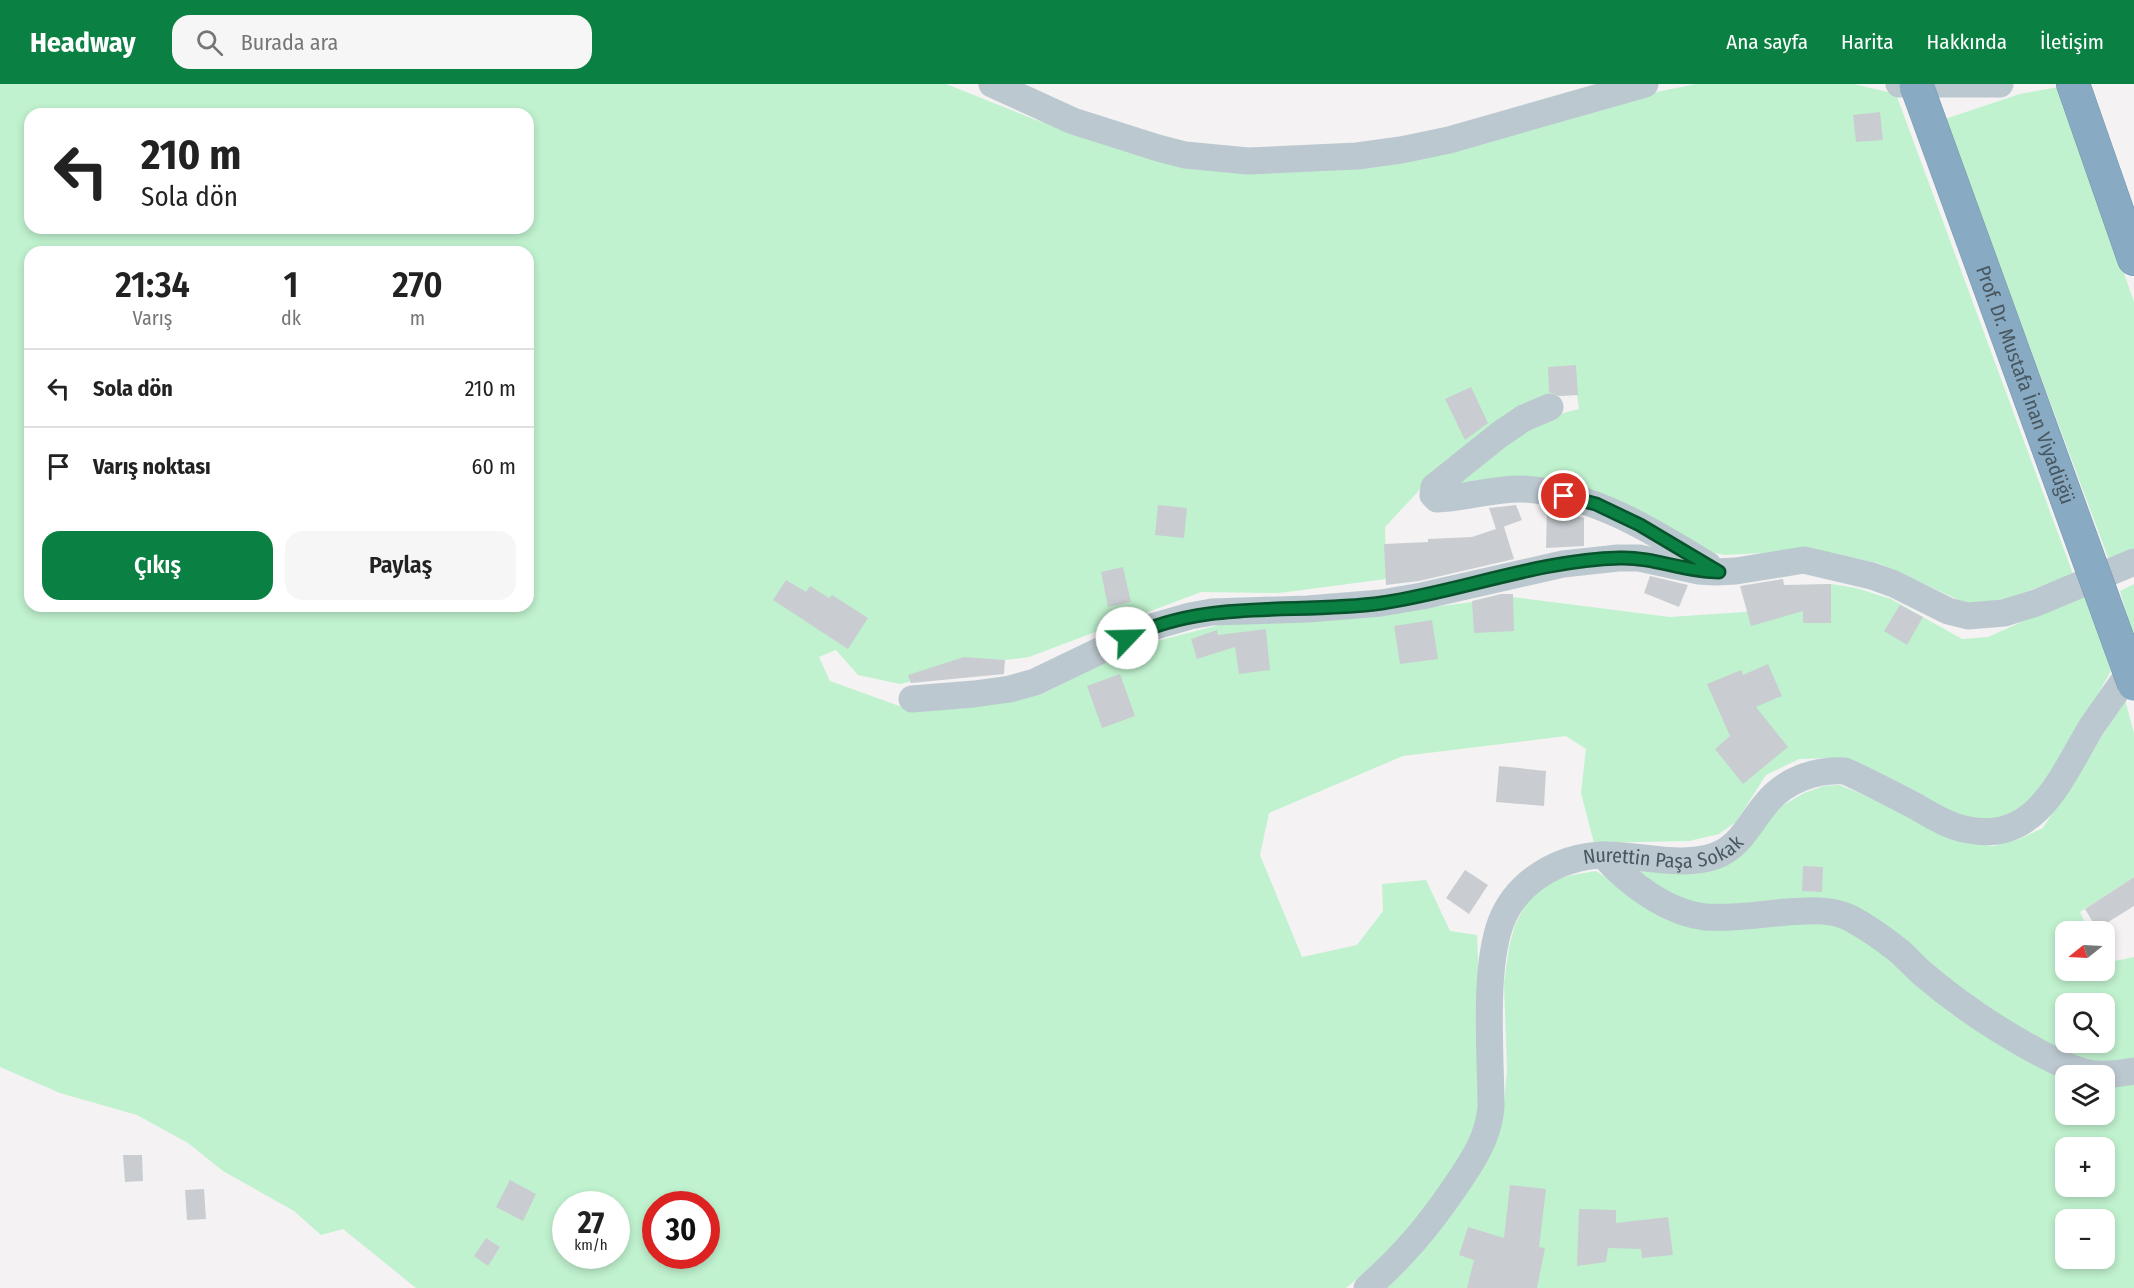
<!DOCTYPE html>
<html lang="tr">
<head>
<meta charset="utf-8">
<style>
  :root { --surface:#fff; --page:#f6f6f6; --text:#222; --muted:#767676; --line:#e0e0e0; --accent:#0b8043 }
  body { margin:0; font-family:"Fira Sans Condensed",sans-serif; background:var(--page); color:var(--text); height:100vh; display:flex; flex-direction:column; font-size:22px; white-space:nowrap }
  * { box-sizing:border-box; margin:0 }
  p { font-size:20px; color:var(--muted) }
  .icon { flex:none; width:33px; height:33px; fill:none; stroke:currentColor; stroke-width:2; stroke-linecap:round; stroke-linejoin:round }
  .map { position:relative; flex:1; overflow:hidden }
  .panel { position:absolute; left:24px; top:162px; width:510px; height:366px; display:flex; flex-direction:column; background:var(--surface); border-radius:18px; box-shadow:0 3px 9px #0003 }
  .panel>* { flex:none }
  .banner { position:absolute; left:24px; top:24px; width:510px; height:126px; border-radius:18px; box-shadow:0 3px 9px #0003; background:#fff; color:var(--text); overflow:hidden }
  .needle { width:39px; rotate:252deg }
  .tools { position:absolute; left:2055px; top:837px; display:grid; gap:12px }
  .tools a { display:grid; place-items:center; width:60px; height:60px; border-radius:12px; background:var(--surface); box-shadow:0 3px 9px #0003; font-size:30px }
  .speed { position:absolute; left:552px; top:1107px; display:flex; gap:12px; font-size:30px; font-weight:700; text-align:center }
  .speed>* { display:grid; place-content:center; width:78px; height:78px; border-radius:50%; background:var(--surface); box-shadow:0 3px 9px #0003; line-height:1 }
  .speed small { font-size:15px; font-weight:400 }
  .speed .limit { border:9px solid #d22; background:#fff; color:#111 }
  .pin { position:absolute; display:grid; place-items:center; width:51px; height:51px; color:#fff; margin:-26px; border:3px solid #fff; border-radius:50%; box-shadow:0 2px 6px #0007 }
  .me { position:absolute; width:66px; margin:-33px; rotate:66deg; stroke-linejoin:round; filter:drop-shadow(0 0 4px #0008) }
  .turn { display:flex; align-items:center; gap:21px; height:126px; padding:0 18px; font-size:27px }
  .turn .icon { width:78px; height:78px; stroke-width:2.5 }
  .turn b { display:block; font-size:42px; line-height:51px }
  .eta { display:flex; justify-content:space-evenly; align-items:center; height:102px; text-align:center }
  .eta b { font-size:36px; font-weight:600; line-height:42px }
  .action { display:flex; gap:12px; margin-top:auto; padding:12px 18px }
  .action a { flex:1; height:69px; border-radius:18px; background:var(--accent); color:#fff; font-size:24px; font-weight:600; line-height:69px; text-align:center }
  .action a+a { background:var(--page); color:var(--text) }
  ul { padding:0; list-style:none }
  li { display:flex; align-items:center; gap:18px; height:78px; padding:0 18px; border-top:2px solid var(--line) }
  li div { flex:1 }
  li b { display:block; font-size:22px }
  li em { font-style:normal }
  header { display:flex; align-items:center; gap:36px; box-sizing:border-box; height:84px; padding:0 30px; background:var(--accent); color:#fff }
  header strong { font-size:28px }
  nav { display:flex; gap:33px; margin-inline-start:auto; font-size:21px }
  .search { width:420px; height:54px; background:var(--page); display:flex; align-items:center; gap:15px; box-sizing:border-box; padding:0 21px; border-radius:18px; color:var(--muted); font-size:22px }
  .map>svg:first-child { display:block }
  .green { fill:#c0f2cf; fill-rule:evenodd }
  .building { fill:#c9cdd1 }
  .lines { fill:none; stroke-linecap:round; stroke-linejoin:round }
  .highway-casing { stroke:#7395ae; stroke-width:34 }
  .minor { stroke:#bcc8cf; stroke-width:27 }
  .highway { stroke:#88aac2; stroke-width:33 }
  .highway-bridge-casing { stroke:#7395ae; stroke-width:34; stroke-linecap:butt }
  .highway-bridge { stroke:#88aac2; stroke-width:33 }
  .route-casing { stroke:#07532c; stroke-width:15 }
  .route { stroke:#0b8043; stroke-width:10 }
  .labels { text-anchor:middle; stroke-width:4.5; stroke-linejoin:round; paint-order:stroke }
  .street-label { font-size:20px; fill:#485760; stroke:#fff }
</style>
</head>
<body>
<header>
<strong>Headway</strong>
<div class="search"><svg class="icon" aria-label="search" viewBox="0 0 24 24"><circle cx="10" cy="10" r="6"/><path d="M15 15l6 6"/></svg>Burada ara</div>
<nav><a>Ana sayfa</a><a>Harita</a><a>Hakkında</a><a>İletişim</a></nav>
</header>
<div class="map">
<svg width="2134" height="1204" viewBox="0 0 2134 1204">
  <rect width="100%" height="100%" fill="#f4f2f2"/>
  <g class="green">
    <path d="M 0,0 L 946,0 L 1036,36 L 1174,78 L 1224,86 L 1647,10 L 1696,0 L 1854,0 L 1896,10 L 2073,490 L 2009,514 L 1985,520 L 1963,518 L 1878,479 L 1813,466 L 1725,471 L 1700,466 L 1625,423 L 1446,405 L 1545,334 L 1579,325 L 1577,311 L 1550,312 L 1426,399 L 1385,443 L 1386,495 L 1279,509 L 1201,508 L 1029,573 L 1005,576 L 900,600 L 858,591 L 836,566 L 819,573 L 830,597 L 902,623 L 959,625 L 1042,610 L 1138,562 L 1219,541 L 1384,529 L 1513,513 L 1670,533 L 1759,527 L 1781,502 L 1831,500 L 1856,504 L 1891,515 L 1962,555 L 1988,553 L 2085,510 L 2111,587 L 2056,684 L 2037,710 L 2007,734 L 1968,738 L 1832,674 L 1799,675 L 1766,691 L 1736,738 L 1719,750 L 1689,757 L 1594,759 L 1581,709 L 1586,665 L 1566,652 L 1403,672 L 1269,729 L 1260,771 L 1302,873 L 1357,861 L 1383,827 L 1382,800 L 1426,796 L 1450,847 L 1477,851 L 1482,965 L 1479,1032 L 1464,1068 L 1430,1125 L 1387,1170 L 1346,1204 L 416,1204 L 343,1145 L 321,1151 L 294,1127 L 223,1087 L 188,1059 L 137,1031 L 60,1009 L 0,983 ZM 30,30 L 528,30 L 528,144 L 30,144 ZM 30,168 L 528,168 L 528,522 L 30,522 ZM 566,1120 L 616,1120 L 616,1172 L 566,1172 ZM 656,1120 L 706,1120 L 706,1172 L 656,1172 Z"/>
    <path d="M 2059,3 L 2134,218 L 2134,464 L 2109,476 L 1945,35 L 2020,10 Z"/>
    <path d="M 2134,500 L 2134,554 L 2120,507 Z"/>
    <path d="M 2125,616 L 2134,649 L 2134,793 L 2080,828 L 2089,847 L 2066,848 L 2066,886 L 2104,886 L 2105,879 L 2134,873 L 2134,979 L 2109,982 L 2049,965 L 1971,913 L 1887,845 L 1708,825 L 1640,796 L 1636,780 L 1685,788 L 1767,738 L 1782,722 L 1804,709 L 1824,702 L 1839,701 L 1859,709 L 1969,759 L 1994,762 L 2019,755 L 2043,744 ZM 2066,920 L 2104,920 L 2104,958 L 2066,958 Z"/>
    <path d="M 1596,787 L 1631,810 L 1839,839 L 2065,992 L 2066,1030 L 2104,1030 L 2105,999 L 2134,994 L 2134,1204 L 1382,1204 L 1502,1039 L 1507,986 L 1504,899 L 1509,863 L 1515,841 L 1527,818 L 1546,800 L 1567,792 ZM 2066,1064 L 2104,1064 L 2104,1102 L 2066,1102 ZM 2066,1136 L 2104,1136 L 2104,1174 L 2066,1174 Z"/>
  </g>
  <g class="building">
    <path d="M 1880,28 L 1883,56 L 1856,58 L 1853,31 Z"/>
    <path d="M 1576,281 L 1578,311 L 1560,312 L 1549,308 L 1548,283 Z"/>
    <path d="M 1471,303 L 1488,339 L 1465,356 L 1445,315 Z"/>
    <path d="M 1158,421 L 1187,424 L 1184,454 L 1155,451 Z"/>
    <path d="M 1516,421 L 1522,436 L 1503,443 L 1504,443 L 1514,475 L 1419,497 L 1386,501 L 1384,460 L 1428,458 L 1428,455 L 1472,453 L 1496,445 L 1489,424 Z"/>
    <path d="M 1547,424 L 1584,434 L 1584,462 L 1546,464 Z"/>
    <path d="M 1123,483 L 1131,518 L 1108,523 L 1101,488 Z"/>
    <path d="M 1650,492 L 1688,501 L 1679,523 L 1644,509 Z"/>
    <path d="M 1783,495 L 1784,501 L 1831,500 L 1831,539 L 1803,539 L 1803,527 L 1751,542 L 1740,502 Z"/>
    <path d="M 786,496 L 806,508 L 810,502 L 829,514 L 832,511 L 868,534 L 848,565 L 773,516 Z"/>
    <path d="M 1501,510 L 1513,510 L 1514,547 L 1474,549 L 1472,517 Z"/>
    <path d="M 1900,521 L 1923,533 L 1907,561 L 1884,547 Z"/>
    <path d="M 1432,536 L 1438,575 L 1400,580 L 1394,542 Z"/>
    <path d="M 1266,545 L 1270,586 L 1239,590 L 1235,563 L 1197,575 L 1191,555 L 1217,546 L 1218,551 Z"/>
    <path d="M 964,573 L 1005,576 L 1004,590 L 911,599 L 908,591 Z"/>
    <path d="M 1768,580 L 1782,612 L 1756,623 L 1788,663 L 1743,700 L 1715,665 L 1730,652 L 1707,600 L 1741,586 L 1743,591 Z"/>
    <path d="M 1120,590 L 1135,632 L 1102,644 L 1087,602 Z"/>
    <path d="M 1499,682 L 1546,687 L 1544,722 L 1496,718 Z"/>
    <path d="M 1803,782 L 1823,783 L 1822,808 L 1802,807 Z"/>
    <path d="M 1465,786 L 1488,801 L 1469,830 L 1446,814 Z"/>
    <path d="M 2134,793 L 2134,822 L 2097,845 L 2085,825 Z"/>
    <path d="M 123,1071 L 142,1071 L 143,1097 L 125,1098 Z"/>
    <path d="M 510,1096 L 536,1110 L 523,1137 L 496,1123 Z"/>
    <path d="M 1510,1101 L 1546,1105 L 1539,1163 L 1545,1164 L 1537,1204 L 1467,1204 L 1474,1176 L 1459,1171 L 1468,1143 L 1504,1154 Z"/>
    <path d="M 204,1105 L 206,1135 L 187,1136 L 185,1106 Z"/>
    <path d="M 1579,1125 L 1616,1126 L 1616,1139 L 1668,1133 L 1673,1171 L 1642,1174 L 1641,1165 L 1608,1164 L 1606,1178 L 1577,1182 Z"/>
    <path d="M 486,1154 L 500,1163 L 488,1182 L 474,1172 Z"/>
  </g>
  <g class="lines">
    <g class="highway-casing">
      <path id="highway" d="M 2073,0 L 2134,175"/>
    </g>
    <g class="minor">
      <path d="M 992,0 L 1073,37 L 1158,64 L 1185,71 L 1248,77 L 1357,72 L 1401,66 L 1449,56 L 1645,0"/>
      <path d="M 1899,0 L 2000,0"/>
      <path d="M 1550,323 L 1524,334 L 1499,351 L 1434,403 L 1433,411 L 1437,415 C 1466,414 1494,404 1523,405 C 1592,409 1651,446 1708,481"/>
      <path d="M 912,615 L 974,610 L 1010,605 L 1035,598 L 1145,545 L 1190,532 L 1212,528 L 1308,525 L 1381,519 L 1422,512 L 1563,480 L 1618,474 L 1639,474 L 1699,487 L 1715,488 L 1736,487 L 1804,476 L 1872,492 L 1894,500 L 1948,527 L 1968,532 L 2004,529 L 2036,519 L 2134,478"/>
      <path d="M 1603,771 C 1628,799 1667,829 1706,833 C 1731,835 1762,830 1787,828 C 1808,827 1830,824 1850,834 C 1867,843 1884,855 1899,867 C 1907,874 1914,882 1922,889 C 1958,920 1997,946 2038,968 C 2053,976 2068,984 2084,988 C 2100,992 2118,990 2134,987"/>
      <path id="s1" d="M 1367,1204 C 1404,1171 1427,1144 1455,1103 C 1472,1078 1488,1055 1491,1024 C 1491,972 1483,886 1501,838 C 1517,797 1559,773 1602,771 C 1637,770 1682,784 1715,772 C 1740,763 1749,740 1765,721 C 1784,696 1816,685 1845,687 C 1869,698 1892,710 1915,722 C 1932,732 1950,743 1969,746 C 2038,760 2063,689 2092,642 C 2106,622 2120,602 2134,582"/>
    </g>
    <use href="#highway" class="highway"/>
    <g class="highway-bridge-casing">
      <g id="highway-bridge">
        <path id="s2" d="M 1916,0 L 2134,600"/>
      </g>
    </g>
    <use href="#highway-bridge" class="highway-bridge"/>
  </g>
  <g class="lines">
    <g class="route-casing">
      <path id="route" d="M 1127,554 C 1207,514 1295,531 1382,519 C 1461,507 1540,476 1620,474 C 1654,473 1685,488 1719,488 L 1640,441 L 1596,420 L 1564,412"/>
    </g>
    <use href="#route" class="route"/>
  </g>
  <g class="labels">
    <g class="street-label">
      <text dy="7" stroke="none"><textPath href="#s2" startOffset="320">Prof. Dr. Mustafa İnan Viyadüğü</textPath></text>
      <text dy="7" stroke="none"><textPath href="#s1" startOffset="600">Nurettin Paşa Sokak</textPath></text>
    </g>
  </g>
</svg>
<div class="tools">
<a><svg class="needle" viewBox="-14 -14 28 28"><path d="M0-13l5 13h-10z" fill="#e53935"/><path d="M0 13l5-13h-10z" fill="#767676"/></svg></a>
<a><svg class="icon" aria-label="search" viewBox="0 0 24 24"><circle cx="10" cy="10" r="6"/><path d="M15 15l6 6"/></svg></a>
<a><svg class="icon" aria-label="layers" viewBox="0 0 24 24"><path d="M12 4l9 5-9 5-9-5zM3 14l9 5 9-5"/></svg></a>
<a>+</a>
<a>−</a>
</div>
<div class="speed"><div>27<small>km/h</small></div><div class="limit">30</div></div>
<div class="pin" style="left:1564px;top:412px;background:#d93025"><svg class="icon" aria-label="arrive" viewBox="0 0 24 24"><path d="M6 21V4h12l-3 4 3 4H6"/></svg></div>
<svg class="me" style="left:1127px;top:554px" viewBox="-20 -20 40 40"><circle r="19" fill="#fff"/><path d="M0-13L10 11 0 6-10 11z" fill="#0b8043"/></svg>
<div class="banner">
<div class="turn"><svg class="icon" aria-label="left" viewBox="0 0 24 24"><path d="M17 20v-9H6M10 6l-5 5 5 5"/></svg><div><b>210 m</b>Sola dön</div></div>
</div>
<section class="panel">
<div class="eta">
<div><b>21:34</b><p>Varış</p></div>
<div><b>1</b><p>dk</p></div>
<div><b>270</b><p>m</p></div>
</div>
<ul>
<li><svg class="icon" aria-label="left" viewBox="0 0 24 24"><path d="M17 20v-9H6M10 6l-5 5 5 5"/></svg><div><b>Sola dön</b></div><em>210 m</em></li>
<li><svg class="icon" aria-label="arrive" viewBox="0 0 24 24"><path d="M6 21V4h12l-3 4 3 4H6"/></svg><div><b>Varış noktası</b></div><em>60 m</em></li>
</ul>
<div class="action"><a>Çıkış</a><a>Paylaş</a></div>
</section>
</div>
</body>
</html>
